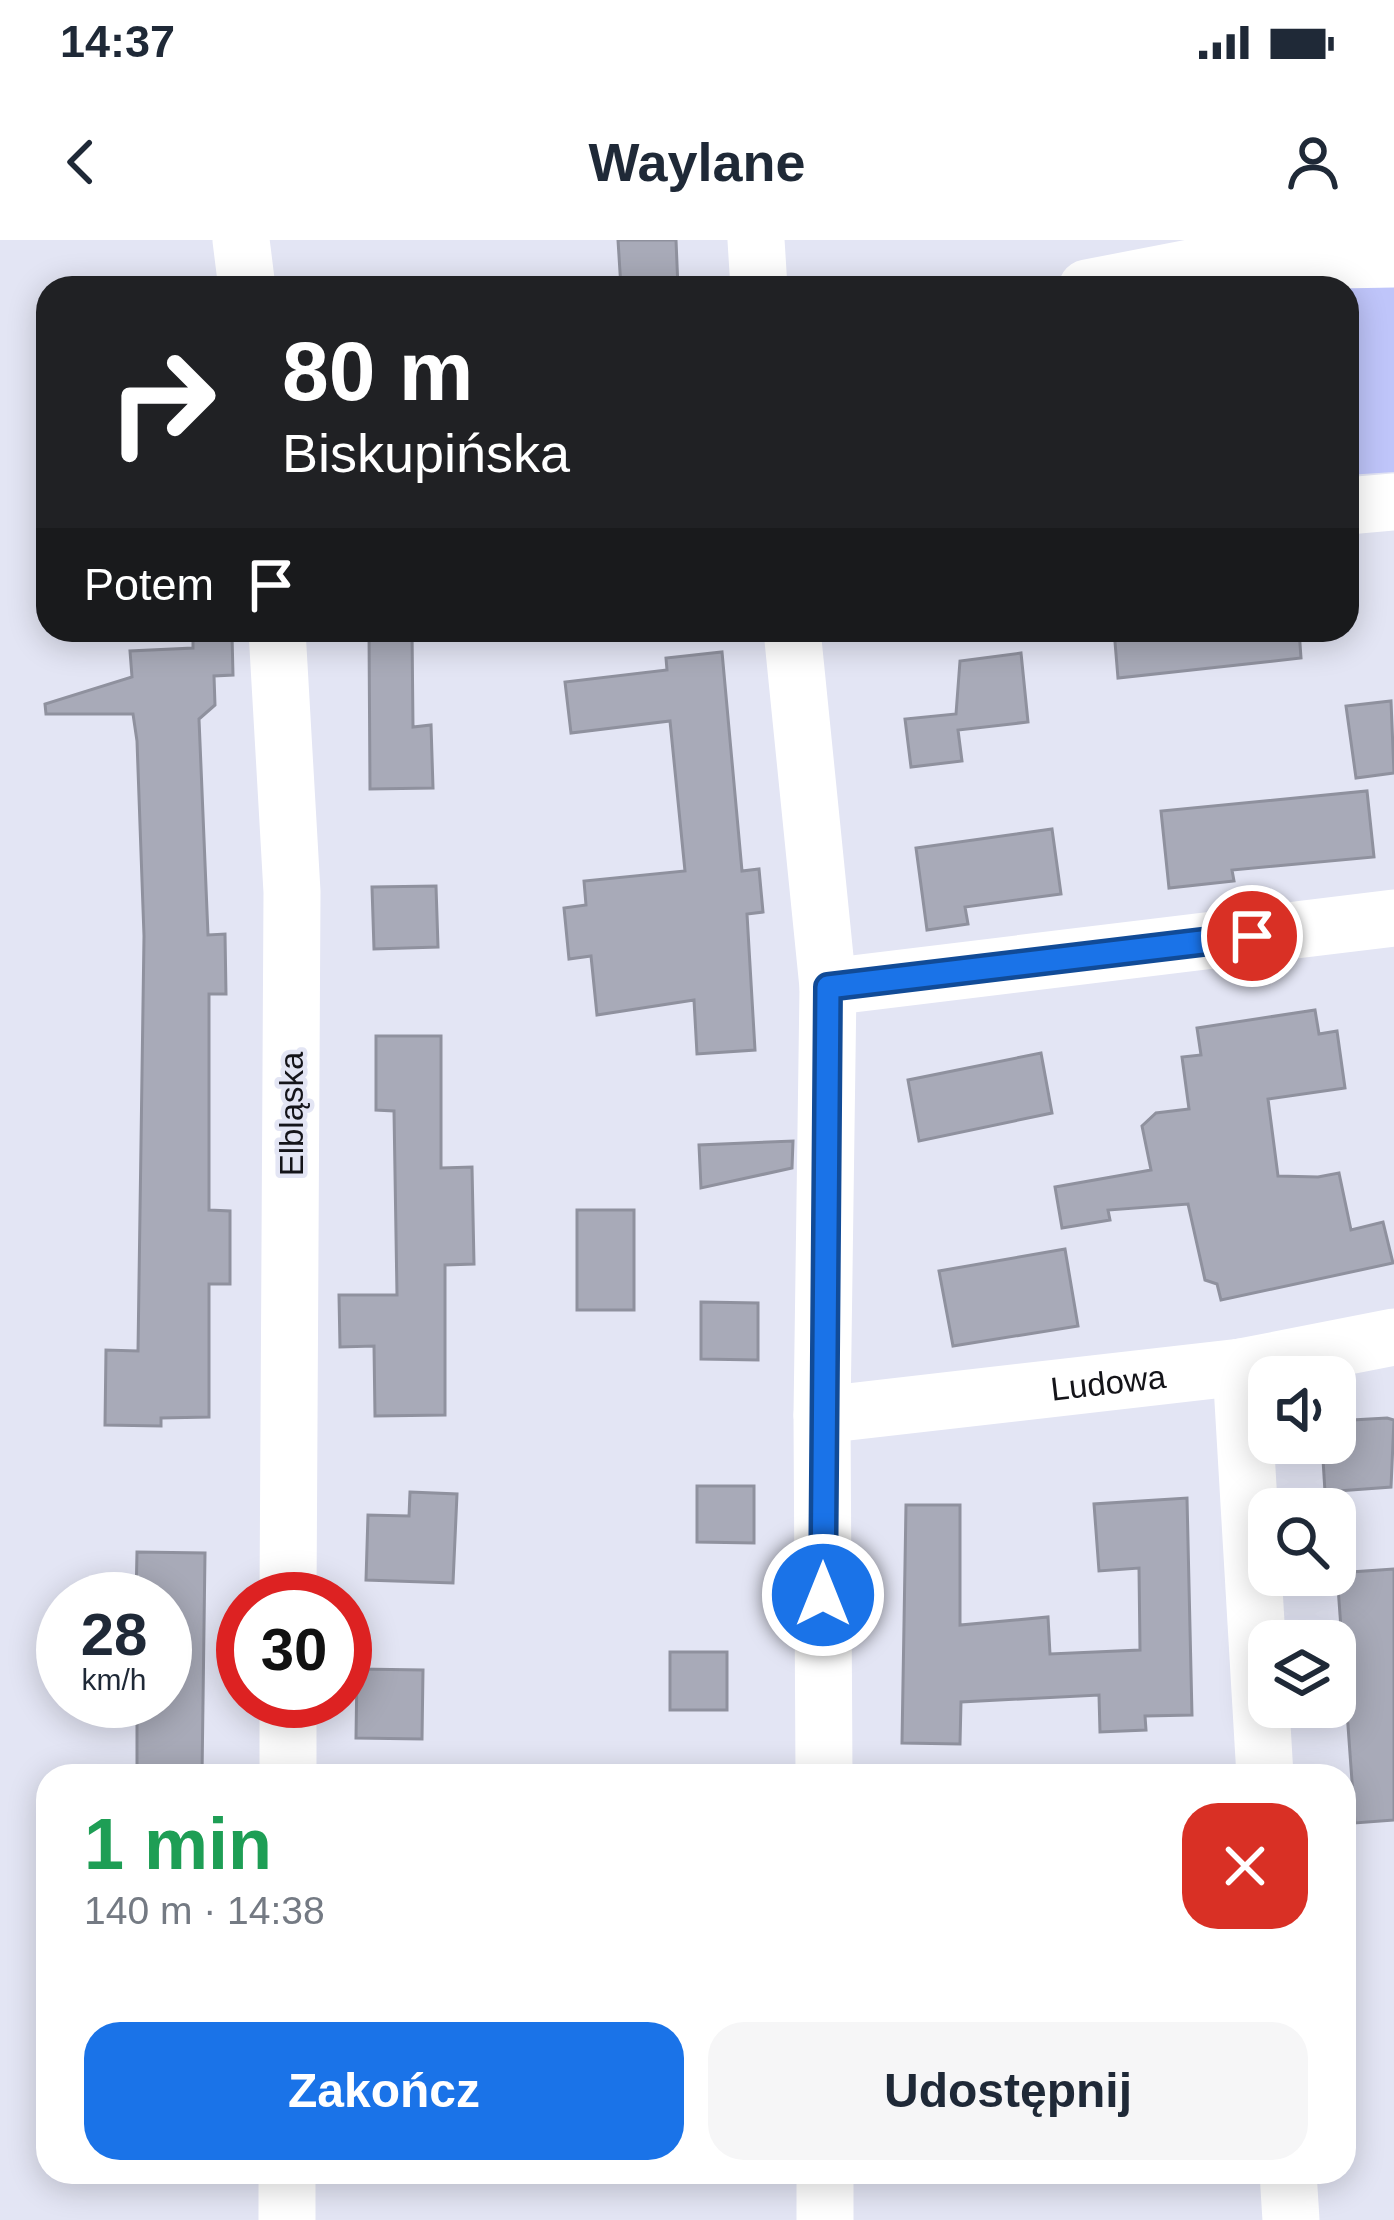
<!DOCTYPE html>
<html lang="pl">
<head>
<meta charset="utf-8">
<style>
  :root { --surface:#fff; --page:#f6f6f7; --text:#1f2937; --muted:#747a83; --accent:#1a73e8 }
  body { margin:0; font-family:Helvetica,sans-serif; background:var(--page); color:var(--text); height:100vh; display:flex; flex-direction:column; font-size:45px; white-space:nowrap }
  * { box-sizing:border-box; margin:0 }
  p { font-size:39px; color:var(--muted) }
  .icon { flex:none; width:66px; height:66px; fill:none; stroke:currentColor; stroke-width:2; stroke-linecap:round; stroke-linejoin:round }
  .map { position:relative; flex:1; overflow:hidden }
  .details { position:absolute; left:36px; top:1524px; width:1320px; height:420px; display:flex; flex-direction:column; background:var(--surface); border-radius:36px; box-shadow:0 6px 30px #0003 }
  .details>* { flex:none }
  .top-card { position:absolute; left:36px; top:36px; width:1323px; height:366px; border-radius:36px; box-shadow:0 6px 30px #0003; background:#202124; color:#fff; overflow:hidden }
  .controls { position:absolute; left:1248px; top:1116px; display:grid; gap:24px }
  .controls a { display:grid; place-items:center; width:108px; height:108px; border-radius:24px; background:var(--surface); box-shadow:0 6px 30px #0003; font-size:60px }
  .speed { position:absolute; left:36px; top:1332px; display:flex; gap:24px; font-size:60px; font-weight:700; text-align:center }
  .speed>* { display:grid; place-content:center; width:156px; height:156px; border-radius:50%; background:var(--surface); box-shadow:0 6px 30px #0003; line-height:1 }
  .speed small { font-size:30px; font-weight:400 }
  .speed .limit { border:18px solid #d22; background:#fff; color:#111 }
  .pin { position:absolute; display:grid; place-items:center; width:102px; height:102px; color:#fff; margin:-51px; border:6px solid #fff; border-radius:50%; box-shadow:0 3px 12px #0007 }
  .me { position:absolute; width:132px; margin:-66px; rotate:0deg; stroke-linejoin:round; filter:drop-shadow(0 0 9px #0008) }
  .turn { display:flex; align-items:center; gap:42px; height:252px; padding:0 48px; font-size:54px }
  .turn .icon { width:156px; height:156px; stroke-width:2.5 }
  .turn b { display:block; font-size:84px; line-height:102px }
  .then { display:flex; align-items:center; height:114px; padding:0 48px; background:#0003; gap:24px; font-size:45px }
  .round { display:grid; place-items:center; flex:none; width:126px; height:126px; border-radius:36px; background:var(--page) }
  .summary { display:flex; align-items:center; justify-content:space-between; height:204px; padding:0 48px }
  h1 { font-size:72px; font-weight:800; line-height:90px; color:#1e9e55 }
  .button { display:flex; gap:24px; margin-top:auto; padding:24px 48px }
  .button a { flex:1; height:138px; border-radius:36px; background:var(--accent); color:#fff; font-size:48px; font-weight:800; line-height:138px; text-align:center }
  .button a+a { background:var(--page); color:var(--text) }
  .status { display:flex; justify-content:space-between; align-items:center; height:84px; padding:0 60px; background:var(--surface); direction:ltr }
  .status svg { height:33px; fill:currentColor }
  header { display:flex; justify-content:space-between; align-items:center; height:156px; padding:0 48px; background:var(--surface); font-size:54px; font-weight:800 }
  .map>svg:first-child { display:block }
  .green { fill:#bfc5fa }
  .building { fill:#a8aab8; stroke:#8f919e; stroke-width:3 }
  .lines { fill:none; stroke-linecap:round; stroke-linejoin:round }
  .minor { stroke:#fff; stroke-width:57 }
  .route-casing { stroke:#114b97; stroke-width:30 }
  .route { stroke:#1a73e8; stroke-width:21 }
  .labels { text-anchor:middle; stroke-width:9; stroke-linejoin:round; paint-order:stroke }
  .street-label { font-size:33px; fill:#141419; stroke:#e3e5f4 }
</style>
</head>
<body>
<div class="status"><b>14:37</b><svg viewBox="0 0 49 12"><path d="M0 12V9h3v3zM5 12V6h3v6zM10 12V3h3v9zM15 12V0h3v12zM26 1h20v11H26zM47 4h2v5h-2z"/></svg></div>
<header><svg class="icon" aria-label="back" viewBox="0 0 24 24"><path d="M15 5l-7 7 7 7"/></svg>Waylane<svg class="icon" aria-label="person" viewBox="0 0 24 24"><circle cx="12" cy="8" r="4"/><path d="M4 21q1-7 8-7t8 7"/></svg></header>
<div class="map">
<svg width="1394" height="1980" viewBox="0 0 1394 1980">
  <rect width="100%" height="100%" fill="#e3e5f4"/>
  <path class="green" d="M 1394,34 L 1394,232 L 1347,235 L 1347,48 Z"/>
  <g class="building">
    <path d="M 618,0 L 676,0 L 678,48 L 621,48 Z"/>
    <path d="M 369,390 L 412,390 L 413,487 L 431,485 L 433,548 L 370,549 Z"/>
    <path d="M 1114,390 L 1299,390 L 1301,418 L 1118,438 Z"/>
    <path d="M 232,395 L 233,435 L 214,436 L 215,465 L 199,479 L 208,695 L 225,694 L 226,754 L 209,754 L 209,970 L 230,971 L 230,1044 L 209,1044 L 209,1177 L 161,1178 L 161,1186 L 105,1185 L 106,1110 L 138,1111 L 144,696 L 137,501 L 133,474 L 46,474 L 45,464 L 132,437 L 130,411 L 193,408 L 193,396 Z"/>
    <path d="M 722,412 L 742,631 L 759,629 L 763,672 L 747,674 L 755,810 L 697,814 L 694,760 L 597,775 L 591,716 L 569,719 L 564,668 L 586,665 L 584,641 L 685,631 L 670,481 L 571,493 L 565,442 L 667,430 L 666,418 Z"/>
    <path d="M 1021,413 L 1028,482 L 958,490 L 962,521 L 911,527 L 905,479 L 956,474 L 960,421 Z"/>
    <path d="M 1391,461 L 1394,533 L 1356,538 L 1346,466 Z"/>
    <path d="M 1367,551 L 1374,617 L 1232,630 L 1234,641 L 1169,648 L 1161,571 Z"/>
    <path d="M 1052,589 L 1061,654 L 965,667 L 968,684 L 927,690 L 916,608 Z"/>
    <path d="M 436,646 L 438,707 L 374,709 L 372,647 Z"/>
    <path d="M 1315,770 L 1319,794 L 1337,791 L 1345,848 L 1268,859 L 1278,936 L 1318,937 L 1339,933 L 1351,990 L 1383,982 L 1393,1023 L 1221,1060 L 1217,1044 L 1205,1040 L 1188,964 L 1108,970 L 1110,980 L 1062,988 L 1055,947 L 1151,930 L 1142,886 L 1156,873 L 1189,869 L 1182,817 L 1201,815 L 1197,788 Z"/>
    <path d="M 376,796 L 441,796 L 441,928 L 472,927 L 474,1024 L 445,1025 L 445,1175 L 375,1176 L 374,1106 L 340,1107 L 339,1055 L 397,1055 L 394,871 L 376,870 Z"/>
    <path d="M 1041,813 L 1052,873 L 919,901 L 908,840 Z"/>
    <path d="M 793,901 L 792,928 L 701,948 L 699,905 Z"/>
    <rect x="577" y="970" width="57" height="100"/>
    <path d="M 1065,1009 L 1078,1086 L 953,1106 L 939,1031 Z"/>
    <path d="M 701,1062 L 758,1063 L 758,1120 L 701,1119 Z"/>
    <path d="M 1387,1178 L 1394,1180 L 1391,1247 L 1325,1252 L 1322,1203 L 1335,1203 L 1335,1181 Z"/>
    <path d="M 697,1246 L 754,1246 L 754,1303 L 697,1302 Z"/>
    <path d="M 410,1252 L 457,1254 L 453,1343 L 366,1340 L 368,1275 L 409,1276 Z"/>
    <path d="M 1187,1258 L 1192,1475 L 1145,1476 L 1146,1490 L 1100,1492 L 1099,1455 L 961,1462 L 960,1504 L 902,1503 L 906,1265 L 960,1265 L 960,1385 L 1048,1377 L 1050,1414 L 1140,1410 L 1139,1328 L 1099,1331 L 1094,1264 Z"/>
    <path d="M 137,1312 L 205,1313 L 202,1536 L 137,1534 L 137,1461 L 165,1461 L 165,1359 L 136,1359 Z"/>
    <path d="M 1394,1329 L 1394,1580 L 1355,1583 L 1337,1333 Z"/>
    <rect x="670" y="1412" width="57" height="58"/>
    <path d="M 357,1429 L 423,1430 L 422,1499 L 356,1498 Z"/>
  </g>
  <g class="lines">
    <g class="minor">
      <path d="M 241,0 L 247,48"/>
      <path d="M 756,0 L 759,48"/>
      <path d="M 1087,48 L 1221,22 L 1394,19"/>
      <path d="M 1347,266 L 1394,262"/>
      <path d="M 277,390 L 292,652 L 288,1359"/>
      <path d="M 792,390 L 828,747 L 822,1175 L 824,1536"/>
      <path d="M 828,747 L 1394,678"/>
      <path d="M 1241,1127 L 1265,1536"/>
      <path id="s1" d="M 822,1175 L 1241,1127 L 1394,1097"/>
      <path d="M 288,1536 L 288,1461"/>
      <path d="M 825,1932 L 825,1980"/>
      <path d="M 1288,1932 L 1291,1980"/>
      <path d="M 287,1980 L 287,1932"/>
    </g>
  </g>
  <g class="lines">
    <g class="route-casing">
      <path id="route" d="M 823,1355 L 828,747 L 1252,696"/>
    </g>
    <use href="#route" class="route"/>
  </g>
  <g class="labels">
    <g class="street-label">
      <text transform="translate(291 874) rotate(-90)" y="12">Elbląska</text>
      <text dy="12" stroke="none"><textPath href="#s1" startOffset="288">Ludowa</textPath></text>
    </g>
  </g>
</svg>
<div class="controls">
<a><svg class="icon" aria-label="sound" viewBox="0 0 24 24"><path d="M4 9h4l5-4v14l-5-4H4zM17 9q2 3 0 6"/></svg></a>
<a><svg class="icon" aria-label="search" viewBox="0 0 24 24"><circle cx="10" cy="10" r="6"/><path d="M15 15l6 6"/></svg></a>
<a><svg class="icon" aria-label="layers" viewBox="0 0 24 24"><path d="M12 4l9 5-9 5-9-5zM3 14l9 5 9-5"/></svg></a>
</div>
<div class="speed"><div>28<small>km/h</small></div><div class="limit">30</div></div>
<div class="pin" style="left:1252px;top:696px;background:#d93025"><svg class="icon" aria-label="arrive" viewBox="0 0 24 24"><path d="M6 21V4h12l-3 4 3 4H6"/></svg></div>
<svg class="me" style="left:823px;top:1355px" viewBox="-20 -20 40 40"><circle r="17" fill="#1a73e8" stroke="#fff" stroke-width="3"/><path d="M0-11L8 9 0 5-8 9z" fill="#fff"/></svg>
<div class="top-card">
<div class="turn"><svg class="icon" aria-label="right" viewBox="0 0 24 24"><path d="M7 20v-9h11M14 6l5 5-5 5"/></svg><div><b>80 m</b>Biskupińska</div></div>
<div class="then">Potem<svg class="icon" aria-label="arrive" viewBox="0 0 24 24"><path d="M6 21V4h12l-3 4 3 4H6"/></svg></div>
</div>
<section class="details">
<div class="summary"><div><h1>1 min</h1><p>140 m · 14:38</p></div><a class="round" style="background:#d93025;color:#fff"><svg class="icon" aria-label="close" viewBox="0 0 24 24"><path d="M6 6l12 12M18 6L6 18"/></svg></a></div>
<div class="button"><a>Zakończ</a><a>Udostępnij</a></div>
</section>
</div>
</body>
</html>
